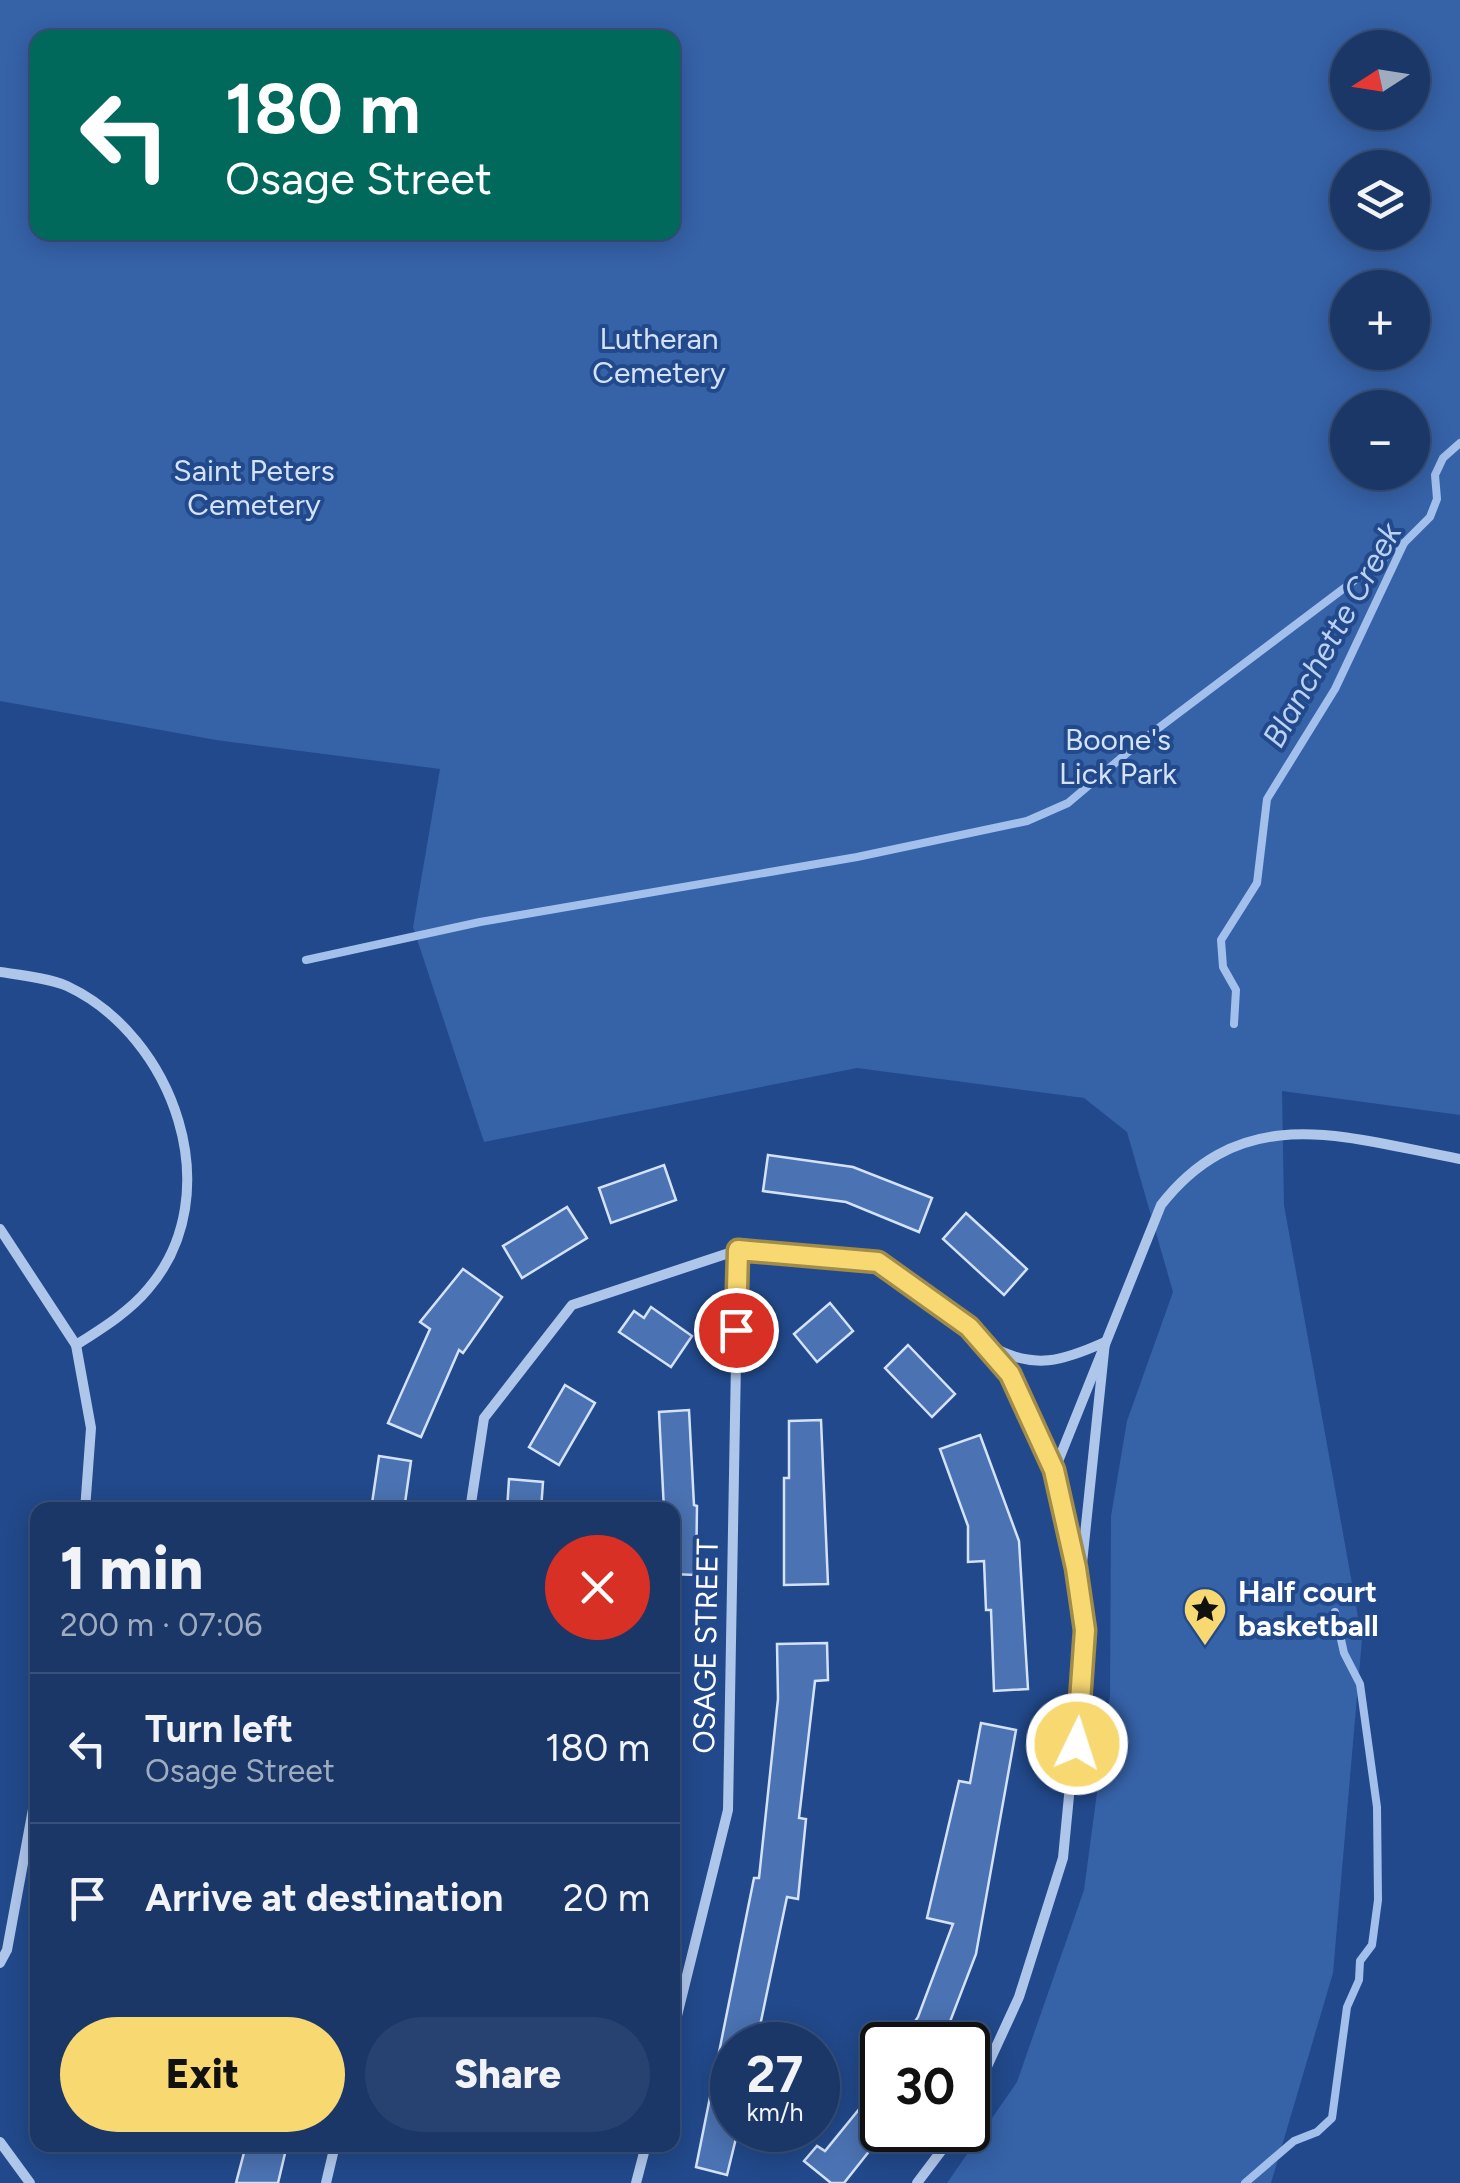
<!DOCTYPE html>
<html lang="en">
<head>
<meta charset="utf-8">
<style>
  :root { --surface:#1a3768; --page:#274271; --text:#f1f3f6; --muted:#9facc0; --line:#38517c; --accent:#f7d871 }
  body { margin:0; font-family:Figtree,sans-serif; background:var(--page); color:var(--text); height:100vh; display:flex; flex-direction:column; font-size:38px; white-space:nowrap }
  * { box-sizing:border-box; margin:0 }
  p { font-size:32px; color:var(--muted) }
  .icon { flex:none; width:55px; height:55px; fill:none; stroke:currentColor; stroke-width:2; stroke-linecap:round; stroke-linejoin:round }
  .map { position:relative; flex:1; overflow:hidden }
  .sheet { position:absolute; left:30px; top:1502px; width:650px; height:650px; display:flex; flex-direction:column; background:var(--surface); border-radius:20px; box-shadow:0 5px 25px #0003,0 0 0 2px var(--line) }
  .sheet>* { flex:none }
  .hud { position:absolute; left:30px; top:30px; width:650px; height:210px; border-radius:20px; box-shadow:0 5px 25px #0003,0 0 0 2px var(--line); background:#00695c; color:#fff; overflow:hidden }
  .needle { width:65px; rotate:258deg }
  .fabs { position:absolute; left:1330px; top:30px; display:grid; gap:20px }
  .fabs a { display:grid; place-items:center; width:100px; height:100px; border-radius:50%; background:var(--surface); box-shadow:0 5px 25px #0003,0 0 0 2px var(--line); font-size:50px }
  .speed { position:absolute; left:710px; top:2022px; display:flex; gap:20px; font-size:50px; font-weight:700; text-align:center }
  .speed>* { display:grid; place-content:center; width:130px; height:130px; border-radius:50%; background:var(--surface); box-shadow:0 5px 25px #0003,0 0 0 2px var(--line); line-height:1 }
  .speed small { font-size:25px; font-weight:400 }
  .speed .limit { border:5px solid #111; border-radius:15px; background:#fff; color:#111 }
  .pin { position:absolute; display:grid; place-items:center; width:85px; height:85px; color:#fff; margin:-42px; border:5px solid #fff; border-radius:50%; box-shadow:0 2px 10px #0007 }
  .me { position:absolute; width:110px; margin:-55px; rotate:4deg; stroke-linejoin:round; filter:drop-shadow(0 0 8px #0008) }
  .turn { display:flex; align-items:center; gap:35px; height:210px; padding:0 30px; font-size:45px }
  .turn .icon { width:130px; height:130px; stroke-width:2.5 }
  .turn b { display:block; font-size:70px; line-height:85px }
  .round { display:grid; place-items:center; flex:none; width:105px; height:105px; border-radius:52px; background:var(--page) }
  .overview { display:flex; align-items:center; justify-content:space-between; height:170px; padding:0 30px }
  h1 { font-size:60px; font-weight:800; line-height:75px }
  .button { display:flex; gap:20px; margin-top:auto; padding:20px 30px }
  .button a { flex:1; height:115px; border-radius:60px; background:var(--accent); color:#111; font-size:40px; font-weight:800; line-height:115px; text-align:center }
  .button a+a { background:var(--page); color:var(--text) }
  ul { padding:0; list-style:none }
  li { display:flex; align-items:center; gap:30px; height:150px; padding:0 30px; border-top:2px solid var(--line) }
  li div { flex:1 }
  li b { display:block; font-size:38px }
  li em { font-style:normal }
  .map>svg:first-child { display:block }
  .green { fill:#3662a8; fill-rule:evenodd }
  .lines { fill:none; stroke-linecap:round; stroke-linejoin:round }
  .stream { stroke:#a3c0ec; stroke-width:8 }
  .building { fill:#4b72b2; stroke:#d4e2f8; stroke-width:2.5 }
  .minor { stroke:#afc6eb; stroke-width:10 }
  .route-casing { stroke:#a18c49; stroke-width:25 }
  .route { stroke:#f7d871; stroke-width:18 }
  .labels { text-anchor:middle; stroke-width:8; stroke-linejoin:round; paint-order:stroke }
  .park-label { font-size:30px; fill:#d4e2f8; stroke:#22498b }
  .poi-label { font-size:30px; font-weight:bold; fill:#fff; stroke:#22498b; text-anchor:start }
  .street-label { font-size:30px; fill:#fff; stroke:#22498b }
  .water-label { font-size:32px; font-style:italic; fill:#bbd1f2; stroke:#22498b }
</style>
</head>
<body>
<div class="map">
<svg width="1460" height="2183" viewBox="0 0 1460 2183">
  <rect width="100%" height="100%" fill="#22498b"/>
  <path class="green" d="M 0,0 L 1460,0 L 1460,1115 L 1282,1091 L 1284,1205 L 1362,1639 L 1333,1973 L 1271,2183 L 947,2183 L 1017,2082 L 1084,1890 L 1110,1695 L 1111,1516 L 1127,1421 L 1173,1292 L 1127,1132 L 1084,1098 L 857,1068 L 484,1142 L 413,927 L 440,769 L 216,740 L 0,701 ZM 38,38 L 672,38 L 672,232 L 38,232 ZM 1348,48 L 1412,48 L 1412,112 L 1348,112 ZM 1348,168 L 1412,168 L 1412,232 L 1348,232 ZM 1348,288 L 1412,288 L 1412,352 L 1348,352 ZM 1348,408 L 1412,408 L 1412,472 L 1348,472 Z"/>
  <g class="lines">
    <g class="stream">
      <path d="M 306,960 L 480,922 L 857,857 L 1027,821 L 1068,803 L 1140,742 L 1404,543"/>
      <path d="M 1234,1024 L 1236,990 L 1223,967 L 1221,940 L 1257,883 L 1267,799 L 1335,689 L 1404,543 L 1430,517 L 1437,499 L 1435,475 L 1443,458 L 1460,443"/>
      <path d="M 1245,2183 L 1294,2141 L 1317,2132 L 1332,2118 L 1347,2007 L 1359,1980 L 1360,1961 L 1372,1945 L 1378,1900 L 1377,1807 L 1360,1684 L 1344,1653 L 1335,1612"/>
    </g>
  </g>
  <g class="building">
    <path d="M 768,1155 L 853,1167 L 932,1198 L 919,1232 L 846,1202 L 763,1191 Z"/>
    <path d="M 664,1165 L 676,1200 L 611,1223 L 599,1188 Z"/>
    <path d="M 567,1207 L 587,1238 L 522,1278 L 503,1246 Z"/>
    <path d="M 966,1213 L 1027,1269 L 1004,1295 L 943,1239 Z"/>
    <path d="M 463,1269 L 502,1297 L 463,1353 L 459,1350 L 421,1437 L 388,1423 L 430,1329 L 420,1322 Z"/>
    <path d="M 830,1303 L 853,1331 L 817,1362 L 794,1334 Z"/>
    <path d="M 651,1307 L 692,1336 L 671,1367 L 619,1332 L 634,1311 L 644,1318 Z"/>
    <path d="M 908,1345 L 955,1394 L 932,1417 L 885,1368 Z"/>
    <path d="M 565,1385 L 595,1403 L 559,1465 L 529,1447 Z"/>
    <path d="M 689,1410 L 694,1505 L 697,1506 L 696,1575 L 672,1574 L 672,1510 L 664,1510 L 659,1412 Z"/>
    <path d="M 821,1420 L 828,1584 L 784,1585 L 784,1478 L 789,1478 L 789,1421 Z"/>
    <path d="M 980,1435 L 1019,1541 L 1028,1689 L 994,1691 L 991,1610 L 986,1610 L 984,1561 L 968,1562 L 968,1526 L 940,1449 Z"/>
    <path d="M 379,1456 L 411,1461 L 404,1510 L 371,1510 Z"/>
    <path d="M 509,1479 L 543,1482 L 541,1510 L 507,1510 Z"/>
    <path d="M 827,1643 L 828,1680 L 815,1681 L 799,1818 L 806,1819 L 798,1899 L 787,1897 L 756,2045 L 732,2045 L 732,2130 L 738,2130 L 727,2175 L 696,2167 L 754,1878 L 759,1878 L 778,1699 L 777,1644 Z"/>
    <path d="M 981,1723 L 1016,1730 L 976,1954 L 941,2045 L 899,2045 L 918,2017 L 953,1924 L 927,1918 L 959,1781 L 970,1783 Z"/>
    <path d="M 882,2081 L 882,2135 L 844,2183 L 831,2183 L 804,2161 L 817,2146 L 825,2151 Z"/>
    <path d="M 246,2145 L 287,2145 L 278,2183 L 236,2183 Z"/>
  </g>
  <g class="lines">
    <g class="minor">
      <path d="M 0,972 C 20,975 49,978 67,986 C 174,1036 230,1194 148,1289 C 129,1312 101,1329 76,1345"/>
      <path d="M 0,1229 L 76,1345 L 91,1428 L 85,1510"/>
      <path d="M 992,1347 C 1034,1370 1063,1361 1105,1342 L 1081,1573"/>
      <path d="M 1055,1469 L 1161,1205 C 1244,1099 1346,1138 1460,1159"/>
      <path d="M 470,1510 L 484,1418 L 572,1305 L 738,1250 L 878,1262 L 969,1327 L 1010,1374 L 1054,1470 L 1085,1630 L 1063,1858 L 1019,1997 L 968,2108"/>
      <path d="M 0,1963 L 7,1950 L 38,1782"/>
      <path d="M 672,2036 L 728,1810 L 738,1250"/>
      <path d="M 0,2142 L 30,2183"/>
      <path d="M 326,2183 L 335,2145"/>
      <path d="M 636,2183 L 646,2145"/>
      <path d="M 917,2183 L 957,2130"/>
    </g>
  </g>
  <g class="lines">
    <g class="route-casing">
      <path id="route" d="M 736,1330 L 738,1250 L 878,1262 L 969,1327 L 1010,1374 L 1054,1470 L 1076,1568 L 1085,1630 L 1077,1744"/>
    </g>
    <use href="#route" class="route"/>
  </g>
  <defs>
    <g id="sight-pin" transform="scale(2.25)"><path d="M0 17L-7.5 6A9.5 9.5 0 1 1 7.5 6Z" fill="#f7d871" stroke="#22498b"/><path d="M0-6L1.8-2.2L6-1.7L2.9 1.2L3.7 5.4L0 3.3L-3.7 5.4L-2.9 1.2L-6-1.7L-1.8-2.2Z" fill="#111"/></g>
  </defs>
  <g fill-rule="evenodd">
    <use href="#sight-pin" x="1205" y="1609"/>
  </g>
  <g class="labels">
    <g class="park-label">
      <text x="659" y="349">Lutheran<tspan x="659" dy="34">Cemetery</tspan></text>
      <text x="254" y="481">Saint Peters<tspan x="254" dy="34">Cemetery</tspan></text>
      <text x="1118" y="750">Boone's<tspan x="1118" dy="34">Lick Park</tspan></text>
    </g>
    <g class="poi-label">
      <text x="1238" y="1602">Half court<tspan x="1238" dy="34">basketball</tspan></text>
    </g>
    <g class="street-label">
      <text transform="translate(706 1646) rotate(-89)" y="10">OSAGE STREET</text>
    </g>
    <g class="water-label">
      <text transform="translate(1332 635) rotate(-61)" y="11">Blanchette Creek</text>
    </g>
  </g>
</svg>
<div class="fabs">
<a><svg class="needle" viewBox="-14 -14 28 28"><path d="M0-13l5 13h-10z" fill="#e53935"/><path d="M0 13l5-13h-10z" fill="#9facc0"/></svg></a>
<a><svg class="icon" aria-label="layers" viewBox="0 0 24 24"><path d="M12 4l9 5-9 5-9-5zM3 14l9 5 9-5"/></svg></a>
<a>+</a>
<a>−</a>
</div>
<div class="speed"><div>27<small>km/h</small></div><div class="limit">30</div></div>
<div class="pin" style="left:736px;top:1330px;background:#d93025"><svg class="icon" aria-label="arrive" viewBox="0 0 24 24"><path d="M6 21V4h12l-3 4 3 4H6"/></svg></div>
<svg class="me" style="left:1077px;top:1744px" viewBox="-20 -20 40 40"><circle r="17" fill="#f7d871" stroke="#fff" stroke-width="3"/><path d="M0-11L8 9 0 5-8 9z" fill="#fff"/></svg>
<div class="hud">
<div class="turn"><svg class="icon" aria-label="left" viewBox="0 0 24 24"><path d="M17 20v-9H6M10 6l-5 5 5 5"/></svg><div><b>180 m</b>Osage Street</div></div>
</div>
<section class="sheet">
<div class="overview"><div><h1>1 min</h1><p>200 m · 07:06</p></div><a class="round" style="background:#d93025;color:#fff"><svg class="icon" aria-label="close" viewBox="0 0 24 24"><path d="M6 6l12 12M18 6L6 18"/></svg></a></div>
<ul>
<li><svg class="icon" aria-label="left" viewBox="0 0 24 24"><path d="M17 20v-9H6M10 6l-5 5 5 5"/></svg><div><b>Turn left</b><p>Osage Street</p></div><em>180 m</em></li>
<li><svg class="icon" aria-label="arrive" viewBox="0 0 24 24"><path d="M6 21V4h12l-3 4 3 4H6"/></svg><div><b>Arrive at destination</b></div><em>20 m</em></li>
</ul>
<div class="button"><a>Exit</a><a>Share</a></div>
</section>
</div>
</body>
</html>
